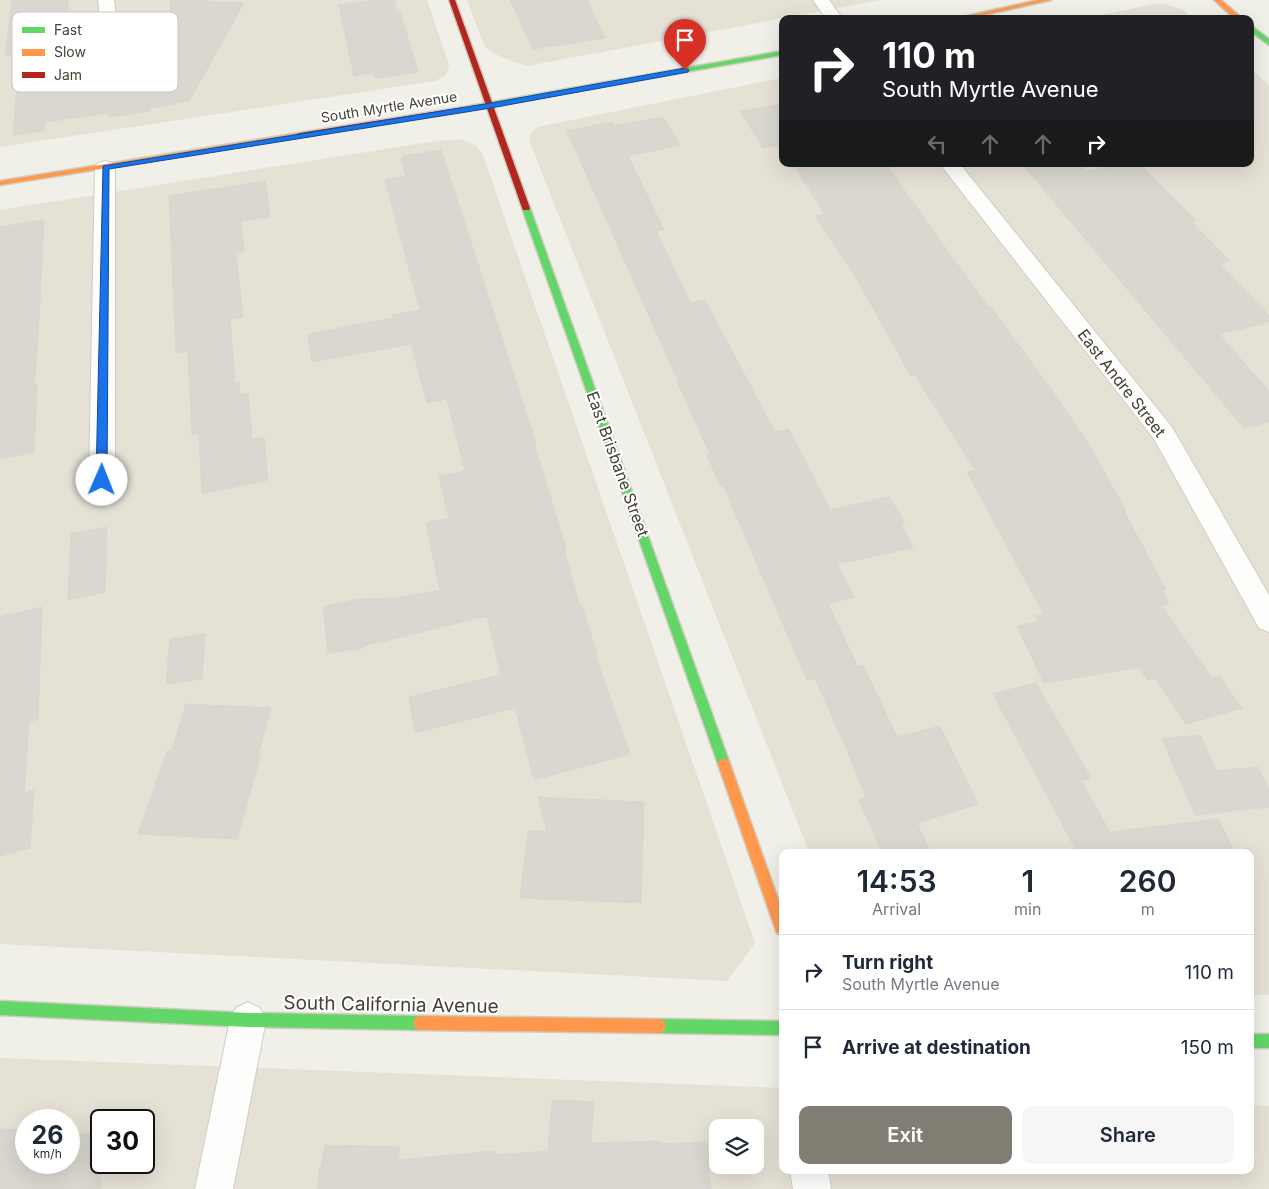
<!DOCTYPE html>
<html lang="en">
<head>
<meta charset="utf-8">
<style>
  :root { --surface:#fff; --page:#f6f6f7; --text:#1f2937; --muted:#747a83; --line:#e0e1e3; --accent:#827d73 }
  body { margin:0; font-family:Inter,sans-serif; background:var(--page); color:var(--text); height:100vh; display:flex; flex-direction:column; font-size:19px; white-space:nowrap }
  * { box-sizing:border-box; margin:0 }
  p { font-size:16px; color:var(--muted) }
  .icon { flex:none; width:28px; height:28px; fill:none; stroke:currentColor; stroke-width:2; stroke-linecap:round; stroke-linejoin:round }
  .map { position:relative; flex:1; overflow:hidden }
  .sheet { position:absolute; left:779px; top:849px; width:475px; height:325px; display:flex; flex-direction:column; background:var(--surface); border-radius:10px; box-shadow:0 5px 20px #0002 }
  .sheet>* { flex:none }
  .guide { position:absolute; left:779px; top:15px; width:475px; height:152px; border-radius:10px; box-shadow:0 5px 20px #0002; background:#202124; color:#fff; overflow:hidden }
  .buttons { position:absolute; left:709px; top:1119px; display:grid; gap:10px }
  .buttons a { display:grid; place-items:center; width:55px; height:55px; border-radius:10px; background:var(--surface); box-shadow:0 5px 20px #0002; font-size:25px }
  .speed { position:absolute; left:15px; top:1109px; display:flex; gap:10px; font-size:25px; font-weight:700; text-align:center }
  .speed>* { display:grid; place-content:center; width:65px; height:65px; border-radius:50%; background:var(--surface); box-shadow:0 5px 20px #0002; line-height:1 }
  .speed small { font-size:12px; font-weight:400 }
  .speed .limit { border:2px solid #111; border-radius:8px; background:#fff; color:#111 }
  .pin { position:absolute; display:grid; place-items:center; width:42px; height:42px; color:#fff; margin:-51px -21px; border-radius:50% 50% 50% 0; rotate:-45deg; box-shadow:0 0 5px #0007 }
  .pin .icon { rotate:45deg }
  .me { position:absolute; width:55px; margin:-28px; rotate:1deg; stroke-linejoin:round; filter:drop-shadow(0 0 4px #0008) }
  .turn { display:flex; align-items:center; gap:18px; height:105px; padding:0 20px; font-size:22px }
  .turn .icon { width:65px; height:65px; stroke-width:2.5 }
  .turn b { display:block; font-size:35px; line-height:42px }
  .lanes { display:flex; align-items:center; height:48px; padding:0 20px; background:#0003; justify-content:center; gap:25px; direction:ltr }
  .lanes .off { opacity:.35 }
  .eta { display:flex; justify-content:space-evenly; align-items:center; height:85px; text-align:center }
  .eta b { font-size:30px; font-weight:600; line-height:35px }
  .button { display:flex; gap:10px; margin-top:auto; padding:10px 20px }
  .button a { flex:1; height:58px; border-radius:10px; background:var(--accent); color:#fff; font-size:20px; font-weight:600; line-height:58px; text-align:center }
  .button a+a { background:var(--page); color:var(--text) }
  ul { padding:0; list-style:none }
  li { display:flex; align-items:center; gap:15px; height:75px; padding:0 20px; border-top:1px solid var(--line) }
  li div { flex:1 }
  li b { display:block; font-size:19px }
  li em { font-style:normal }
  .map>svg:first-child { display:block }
  .residential { fill:#e5e1d5; fill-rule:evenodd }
  .building { fill:#dad7d1; stroke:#d9d6ce }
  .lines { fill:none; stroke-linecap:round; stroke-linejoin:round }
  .street-casing { stroke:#ceccc6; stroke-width:2 }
  .fast-casing { stroke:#d0ccbf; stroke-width:3 }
  .slow-casing { stroke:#d0ccbf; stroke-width:3 }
  .jam-casing { stroke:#d0ccbf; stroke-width:3 }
  .street { fill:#fdfdfc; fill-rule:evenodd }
  .fast { fill:#63d668; fill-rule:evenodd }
  .slow { fill:#ff974d; fill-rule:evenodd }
  .jam { fill:#b3261e; fill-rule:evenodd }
  .route { fill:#1a73e8; stroke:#114b97 }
  .labels { text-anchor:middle; stroke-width:4; stroke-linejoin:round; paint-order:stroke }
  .far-street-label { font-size:14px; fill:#474034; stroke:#fff }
  .street-label { font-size:16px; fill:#474034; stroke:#fff }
  .near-street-label { font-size:19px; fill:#474034; stroke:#fff }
  .key { fill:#fff; stroke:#c8c6c2; stroke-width:1 }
  .key-label { font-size:14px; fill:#474034 }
</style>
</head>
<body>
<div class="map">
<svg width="1269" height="1189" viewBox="0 0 1269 1189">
  <rect width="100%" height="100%" fill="#f0efe8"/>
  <g class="residential">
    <path d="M 0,0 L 427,0 L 449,65 L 446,75 L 435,81 L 0,147 Z"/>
    <path d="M 467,0 L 880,0 L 527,66 L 501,57 L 485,47 Z"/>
    <path d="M 1154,4 L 1166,4 L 1182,9 L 1193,19 L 1082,19 Z"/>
    <path d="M 1250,69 L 1269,85 L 1269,995 L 1250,995 L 1250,852 L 809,852 L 529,140 L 533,130 L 542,126 L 782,78 L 782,164 L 1250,164 Z"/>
    <path d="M 460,139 L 476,146 L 483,155 L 755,943 L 727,981 L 0,944 L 0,210 L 430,142 Z"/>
    <path d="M 0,1058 L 782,1088 L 782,1170 L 1250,1170 L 1250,1105 L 1269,1106 L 1269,1189 L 0,1189 ZM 26,1120 L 69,1120 L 69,1162 L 26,1162 ZM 101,1120 L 144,1120 L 144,1162 L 101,1162 ZM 718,1128 L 755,1128 L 755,1165 L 718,1165 Z"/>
  </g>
  <g class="building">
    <path d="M 12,0 L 68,0 L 67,51 L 145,41 L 154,31 L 171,32 L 170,0 L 209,0 L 209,2 L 244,3 L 189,101 L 150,108 L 150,111 L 109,117 L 109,113 L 45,122 L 44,131 L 13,135 L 19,62 L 23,59 L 5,54 Z"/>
    <path d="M 377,0 L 394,0 L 397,12 L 400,12 L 418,72 L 377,78 L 374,77 L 373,73 L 354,76 L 339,5 Z"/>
    <path d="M 510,0 L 587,0 L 605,38 L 533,49 Z"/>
    <path d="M 782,104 L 782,145 L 763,148 L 740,111 Z"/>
    <path d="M 663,117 L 681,145 L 628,156 L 664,230 L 656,231 L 691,303 L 705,300 L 775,432 L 789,429 L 830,510 L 889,497 L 905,523 L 901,524 L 913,548 L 837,564 L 854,597 L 828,604 L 858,667 L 863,665 L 897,737 L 940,726 L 978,804 L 917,823 L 930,852 L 882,852 L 859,800 L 866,798 L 847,750 L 815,678 L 807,680 L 723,485 L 720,485 L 707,455 L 710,454 L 677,381 L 678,381 L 567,131 L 612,122 L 614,126 Z"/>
    <path d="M 441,150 L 536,443 L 534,444 L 566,548 L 564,549 L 580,607 L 582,606 L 597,655 L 595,655 L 630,754 L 534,780 L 515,708 L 415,733 L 409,697 L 501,675 L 487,616 L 367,645 L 360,649 L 328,653 L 323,607 L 358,599 L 398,598 L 440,590 L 426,523 L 449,518 L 439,476 L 465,471 L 447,399 L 427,403 L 411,344 L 312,362 L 308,334 L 393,318 L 392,315 L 420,310 L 385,180 L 406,176 L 401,159 L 404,159 L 403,156 Z"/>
    <path d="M 793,164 L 886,164 L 954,260 L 988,306 L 990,306 L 1048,385 L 1090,446 L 1126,511 L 1124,511 L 1166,590 L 1162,591 L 1169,604 L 1161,605 L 1212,678 L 1219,676 L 1242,708 L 1186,724 L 1155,678 L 1147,680 L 1139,667 L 1044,683 L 1017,626 L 1038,622 L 1035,616 L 1044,615 L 967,472 L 975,470 L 915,375 L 911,376 L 855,276 L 815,216 L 825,214 Z"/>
    <path d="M 1022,164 L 1080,164 L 1086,171 L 1125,164 L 1140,164 L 1196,220 L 1191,221 L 1230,261 L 1219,263 L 1269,315 L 1269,322 L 1219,334 L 1269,391 L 1269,422 L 1244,428 Z"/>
    <path d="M 265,181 L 270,217 L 241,221 L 244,251 L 236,253 L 243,317 L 230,319 L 235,383 L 239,383 L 240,394 L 248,393 L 252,439 L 264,437 L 268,480 L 202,494 L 199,434 L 192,435 L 188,351 L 176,353 L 169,196 Z"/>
    <path d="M 44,220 L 38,339 L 34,384 L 37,384 L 34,452 L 0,459 L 0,227 Z"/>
    <path d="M 107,527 L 105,592 L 68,600 L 71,534 Z"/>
    <path d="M 42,607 L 38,719 L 29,722 L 24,793 L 34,790 L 30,848 L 0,856 L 0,617 Z"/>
    <path d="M 205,634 L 202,679 L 166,684 L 170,639 Z"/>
    <path d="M 1036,683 L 1091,778 L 1081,781 L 1110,832 L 1219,819 L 1234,852 L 1077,852 L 993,694 Z"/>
    <path d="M 186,704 L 271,708 L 258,755 L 261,755 L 237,839 L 138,834 L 167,751 L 172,751 Z"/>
    <path d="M 1200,735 L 1217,771 L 1258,767 L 1269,790 L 1269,807 L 1195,815 L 1162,739 Z"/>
    <path d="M 538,797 L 644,802 L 641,903 L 520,898 L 528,831 L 547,831 Z"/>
    <path d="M 552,1100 L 594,1102 L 591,1143 L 660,1141 L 661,1144 L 707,1142 L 711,1189 L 318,1189 L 319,1168 L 321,1167 L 325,1145 L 400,1147 L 398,1160 L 494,1151 L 495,1155 L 548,1151 Z"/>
    <path d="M 0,1129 L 26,1130 L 26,1162 L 69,1162 L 69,1133 L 101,1135 L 101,1189 L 0,1189 Z"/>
  </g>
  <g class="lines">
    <g class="street-casing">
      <g id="street">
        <path d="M 98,0 L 114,0 L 116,16 L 114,20 L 102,20 L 100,16 Z"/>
        <path d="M 813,0 L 829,0 L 843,19 L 826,19 Z"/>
        <path d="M 105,161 L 112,163 L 115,167 L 115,480 L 111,487 L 102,490 L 93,487 L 89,480 L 95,167 L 98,163 Z"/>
        <path d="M 940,164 L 960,164 L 1172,427 L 1269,595 L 1269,632 L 1259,628 L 1154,439 Z"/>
        <path d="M 248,1002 L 260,1008 L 266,1020 L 233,1189 L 195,1189 L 230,1020 L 236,1008 Z"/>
        <path d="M 790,1170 L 828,1170 L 831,1189 L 793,1189 Z"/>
      </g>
    </g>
    <g class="fast-casing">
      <g id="fast">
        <path d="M 1250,25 L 1269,39 L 1269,45 L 1250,31 Z"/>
        <path d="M 782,51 L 782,55 L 464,111 L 460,109 L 464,107 Z"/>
        <path d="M 526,205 L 530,208 L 730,764 L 728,768 L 724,770 L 720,768 L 718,764 L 522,208 Z"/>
        <path d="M 0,1001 L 248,1013 L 420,1016 L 425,1018 L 427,1023 L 425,1028 L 420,1030 L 248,1027 L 0,1015 Z"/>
        <path d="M 659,1019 L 782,1021 L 782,1035 L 659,1033 L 654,1031 L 652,1026 L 654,1021 Z"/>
        <rect x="1250" y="1034" width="19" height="14"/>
      </g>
    </g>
    <g class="slow-casing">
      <g id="slow">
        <path d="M 1038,0 L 1051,0 L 967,19 L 953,19 Z"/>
        <path d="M 1214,0 L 1221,0 L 1243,19 L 1235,19 Z"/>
        <path d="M 299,133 L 303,135 L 302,137 L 0,185 L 0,181 Z"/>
        <path d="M 724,758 L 728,760 L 730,764 L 782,910 L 782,935 L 777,933 L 775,928 L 718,764 L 720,760 Z"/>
        <path d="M 420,1016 L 659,1019 L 664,1021 L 666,1026 L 664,1031 L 659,1033 L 420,1030 L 415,1028 L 413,1023 L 415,1018 Z"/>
      </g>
    </g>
    <g class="jam-casing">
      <g id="jam">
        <path d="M 449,0 L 455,0 L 530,208 L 529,210 L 523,210 L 522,208 Z"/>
        <path d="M 464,107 L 468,109 L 467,111 L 299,137 L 295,135 L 299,133 Z"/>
      </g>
    </g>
    <use href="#street" class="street"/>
    <use href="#fast" class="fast"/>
    <use href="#slow" class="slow"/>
    <use href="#jam" class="jam"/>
  </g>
  <path class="route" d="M 685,68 L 689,70 L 688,72 L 491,108 L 109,169 L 107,480 L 102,484 L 98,483 L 96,480 L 103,166 L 491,103 Z"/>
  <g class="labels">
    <g class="far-street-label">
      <text transform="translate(389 107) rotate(-9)" y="5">South Myrtle Avenue</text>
    </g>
    <g class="street-label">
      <text transform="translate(1122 383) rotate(52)" y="6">East Andre Street</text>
      <text transform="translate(618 464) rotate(70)" y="6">East Brisbane Street</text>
    </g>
    <g class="near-street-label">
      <text transform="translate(391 1004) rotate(1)" y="7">South California Avenue</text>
    </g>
  </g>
  <rect x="12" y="12" width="166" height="80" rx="8" class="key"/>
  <rect x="22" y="27" width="23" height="6" fill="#63d668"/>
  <rect x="22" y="49" width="23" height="7" fill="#ff974d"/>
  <rect x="22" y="72" width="23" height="6" fill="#b3261e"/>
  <g class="key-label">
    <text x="54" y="35">Fast</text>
    <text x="54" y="57">Slow</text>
    <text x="54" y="80">Jam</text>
  </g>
</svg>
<div class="buttons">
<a><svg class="icon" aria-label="layers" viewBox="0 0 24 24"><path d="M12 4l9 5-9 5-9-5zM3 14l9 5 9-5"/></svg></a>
</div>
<div class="speed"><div>26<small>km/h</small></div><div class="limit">30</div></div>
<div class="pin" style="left:685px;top:70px;background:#d93025"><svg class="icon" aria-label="arrive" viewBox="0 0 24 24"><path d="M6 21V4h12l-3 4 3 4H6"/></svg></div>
<svg class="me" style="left:102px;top:480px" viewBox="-20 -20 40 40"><circle r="19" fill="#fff"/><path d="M0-13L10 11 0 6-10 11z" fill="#1a73e8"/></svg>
<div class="guide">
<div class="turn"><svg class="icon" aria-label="right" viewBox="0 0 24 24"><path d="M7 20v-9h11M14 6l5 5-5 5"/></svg><div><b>110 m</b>South Myrtle Avenue</div></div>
<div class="lanes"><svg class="icon off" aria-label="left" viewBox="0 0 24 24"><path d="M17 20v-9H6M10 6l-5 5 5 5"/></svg><svg class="icon off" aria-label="ahead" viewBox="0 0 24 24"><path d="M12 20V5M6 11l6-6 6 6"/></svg><svg class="icon off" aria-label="ahead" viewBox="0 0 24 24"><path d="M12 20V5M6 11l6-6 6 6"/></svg><svg class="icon" aria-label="right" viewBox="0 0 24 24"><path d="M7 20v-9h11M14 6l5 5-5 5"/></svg></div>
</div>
<section class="sheet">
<div class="eta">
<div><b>14:53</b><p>Arrival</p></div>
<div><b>1</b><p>min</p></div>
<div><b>260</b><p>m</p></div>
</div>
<ul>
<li><svg class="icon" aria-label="right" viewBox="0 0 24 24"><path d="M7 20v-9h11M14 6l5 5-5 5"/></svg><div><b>Turn right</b><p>South Myrtle Avenue</p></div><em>110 m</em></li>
<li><svg class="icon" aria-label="arrive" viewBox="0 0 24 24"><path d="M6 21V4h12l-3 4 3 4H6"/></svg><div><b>Arrive at destination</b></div><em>150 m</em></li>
</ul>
<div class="button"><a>Exit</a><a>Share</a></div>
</section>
</div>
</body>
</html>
